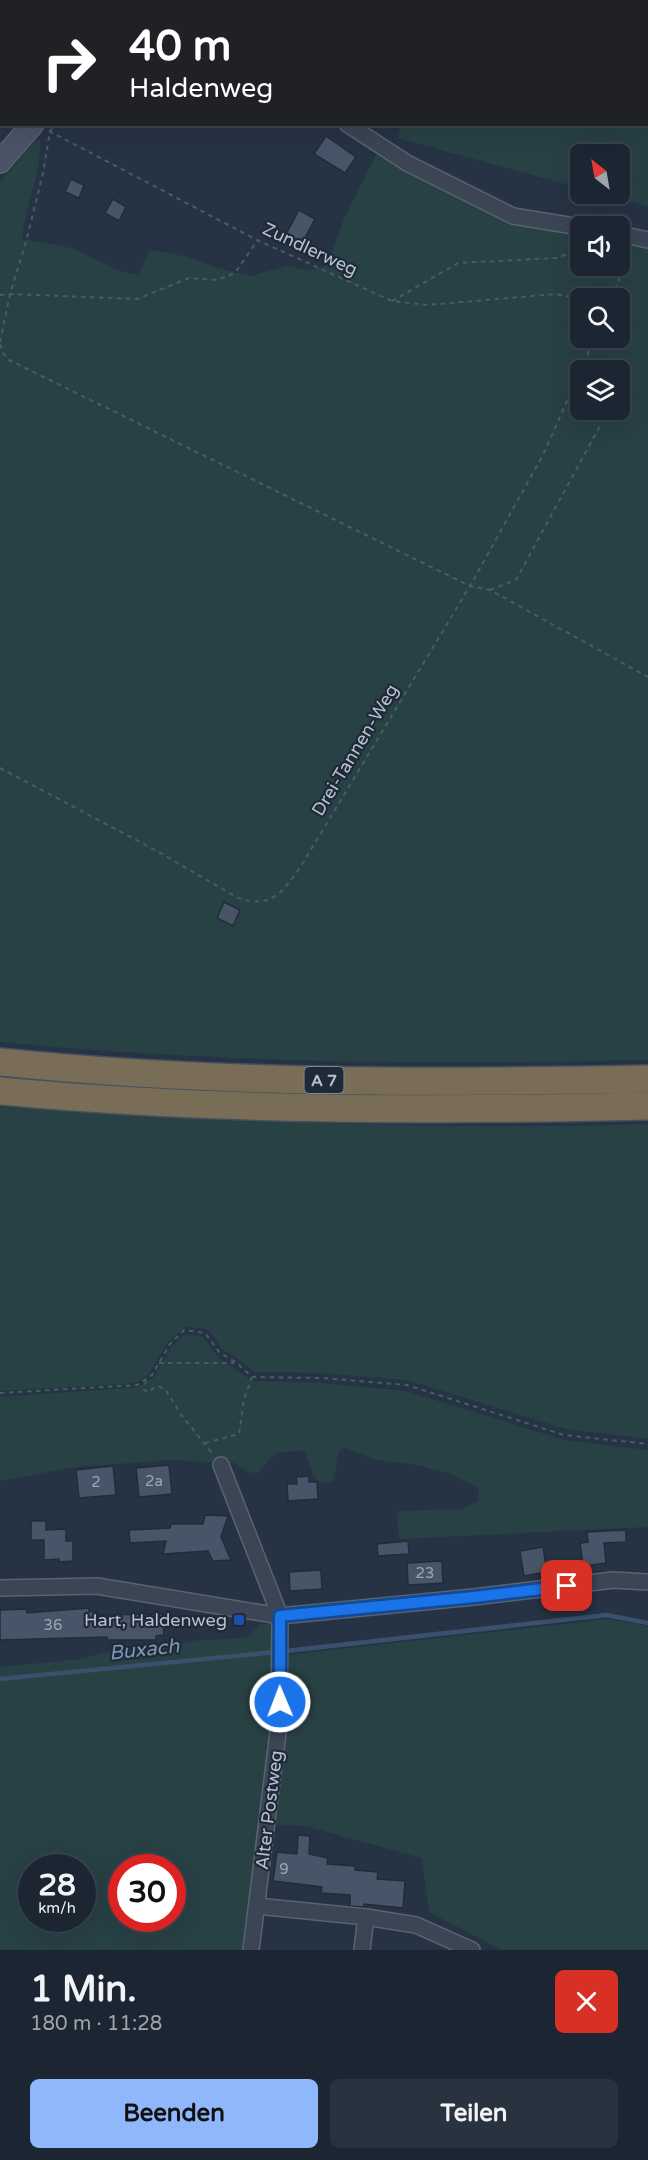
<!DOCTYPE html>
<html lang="de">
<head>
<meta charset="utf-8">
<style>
  :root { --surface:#1c2633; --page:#29323f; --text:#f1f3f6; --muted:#a0a5ac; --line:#3a434e; --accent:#8fb8fc }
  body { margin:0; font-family:"Varela Round",sans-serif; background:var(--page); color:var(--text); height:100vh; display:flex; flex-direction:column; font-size:22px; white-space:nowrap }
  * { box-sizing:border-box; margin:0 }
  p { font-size:20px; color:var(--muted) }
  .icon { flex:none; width:33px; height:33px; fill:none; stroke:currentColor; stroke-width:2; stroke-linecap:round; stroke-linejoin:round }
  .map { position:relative; height:1950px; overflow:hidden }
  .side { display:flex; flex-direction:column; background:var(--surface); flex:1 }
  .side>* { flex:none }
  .banner { position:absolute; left:0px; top:0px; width:648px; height:126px; box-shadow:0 6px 24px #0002,0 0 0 2px var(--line); background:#202124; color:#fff; overflow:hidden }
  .needle { width:39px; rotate:329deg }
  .tools { position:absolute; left:570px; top:144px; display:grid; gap:12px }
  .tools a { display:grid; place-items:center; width:60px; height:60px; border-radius:9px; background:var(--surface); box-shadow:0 6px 24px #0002,0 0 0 2px var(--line); font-size:30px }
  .speed { position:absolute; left:18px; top:1854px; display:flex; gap:12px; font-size:30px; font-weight:700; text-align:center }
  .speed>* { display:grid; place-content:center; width:78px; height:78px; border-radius:50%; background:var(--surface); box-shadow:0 6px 24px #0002,0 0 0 2px var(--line); line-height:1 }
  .speed small { font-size:15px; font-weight:400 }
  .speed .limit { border:9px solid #d22; background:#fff; color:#111 }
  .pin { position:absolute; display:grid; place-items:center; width:51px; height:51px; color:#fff; margin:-26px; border-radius:12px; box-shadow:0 3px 9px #0006 }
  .me { position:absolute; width:66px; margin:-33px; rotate:359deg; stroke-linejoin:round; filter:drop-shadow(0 0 4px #0008) }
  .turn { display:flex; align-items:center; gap:21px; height:126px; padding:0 30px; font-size:27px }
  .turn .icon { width:78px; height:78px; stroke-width:2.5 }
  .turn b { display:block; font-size:42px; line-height:51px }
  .round { display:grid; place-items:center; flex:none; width:63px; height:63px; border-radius:9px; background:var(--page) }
  .summary { display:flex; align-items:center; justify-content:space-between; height:102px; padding:0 30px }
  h1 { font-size:36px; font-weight:700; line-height:45px }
  .action { display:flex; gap:12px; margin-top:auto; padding:12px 30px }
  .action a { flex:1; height:69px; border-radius:9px; background:var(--accent); color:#111; font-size:24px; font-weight:700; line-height:69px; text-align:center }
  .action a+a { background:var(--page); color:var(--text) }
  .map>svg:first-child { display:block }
  .green { fill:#284145; fill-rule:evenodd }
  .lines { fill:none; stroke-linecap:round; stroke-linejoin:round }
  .stream { stroke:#3b506d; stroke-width:4.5 }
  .building { fill:#485568; stroke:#212c3b; stroke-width:1.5 }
  .minor-casing { stroke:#596371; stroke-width:18 }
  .secondary-casing { stroke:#596371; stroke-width:24 }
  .motorway-casing { stroke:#45505e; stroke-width:30 }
  .path { stroke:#475e61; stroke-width:2; stroke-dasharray:4.5 4.5; stroke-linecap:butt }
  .minor { stroke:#3b4553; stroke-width:15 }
  .secondary { stroke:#495467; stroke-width:21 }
  .motorway { stroke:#7a6d57; stroke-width:27 }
  .route-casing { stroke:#114b97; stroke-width:15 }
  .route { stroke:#1a73e8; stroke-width:10 }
  .transit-dot { fill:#1a4fb4; stroke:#1f2a39; stroke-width:2 }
  .labels { text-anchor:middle; stroke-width:4.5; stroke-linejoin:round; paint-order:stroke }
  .number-label { font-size:15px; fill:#9ca5b4 }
  .shield { fill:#1f2a39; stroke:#8a93a1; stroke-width:1.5 }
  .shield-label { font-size:16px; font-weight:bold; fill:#b8c0cd }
  .street-label { font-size:18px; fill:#b8c0cd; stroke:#1f2a39 }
  .poi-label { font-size:18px; fill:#b8c0cd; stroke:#1f2a39; text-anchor:end }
  .water-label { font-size:20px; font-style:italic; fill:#7e96b5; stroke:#1f2a39 }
</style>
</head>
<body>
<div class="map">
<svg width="648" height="1950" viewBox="0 0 648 1950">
  <rect width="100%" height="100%" fill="#263344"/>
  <g class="green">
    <path d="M 404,0 L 648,0 L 648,206 L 602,194 L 620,194 L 620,154 L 580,154 L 580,188 L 397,138 L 400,125 L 646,124 L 646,2 L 403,1 Z"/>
    <path d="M 37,139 L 40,141 C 41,175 26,205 22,239 L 72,248 L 120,271 L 138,275 L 150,250 L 184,256 L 218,268 L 250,276 L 288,266 L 310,271 L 327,265 L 343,221 L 382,143 L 516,212 L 604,226 L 580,226 L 580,266 L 620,266 L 620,229 L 648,236 L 648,1060 C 432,1065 215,1063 0,1042 L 0,182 ZM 580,298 L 620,298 L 620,338 L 580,338 ZM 580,370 L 620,370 L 620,410 L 580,410 Z"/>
    <path d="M 0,1107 C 216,1120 432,1131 648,1124 L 648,1439 L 566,1429 L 407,1380 L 320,1373 L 254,1372 L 240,1360 L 223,1350 L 209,1330 L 186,1326 L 167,1343 L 149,1374 L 137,1382 L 125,1384 L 0,1391 Z"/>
    <path d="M 186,1334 L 203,1337 L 218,1357 L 252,1381 L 321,1383 L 406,1391 L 565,1440 L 648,1450 L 648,1527 L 399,1539 L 397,1511 L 463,1509 L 479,1501 L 478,1488 L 451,1474 L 417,1465 L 376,1460 L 346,1448 L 341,1449 C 334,1459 338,1473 332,1483 L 321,1483 L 313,1475 L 305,1451 L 279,1452 L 272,1457 L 259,1472 L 249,1473 L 235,1463 L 171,1460 L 75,1467 L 0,1481 L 0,1397 L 138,1387 L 154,1377 L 172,1346 Z"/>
    <path d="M 608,1619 L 648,1626 L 648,1950 L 502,1950 L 429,1912 L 422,1858 L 305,1826 L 272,1825 L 285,1655 Z"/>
    <path d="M 260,1624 L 270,1624 L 274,1628 L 273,1725 L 244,1950 L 0,1950 L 0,1667 L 81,1659 L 104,1653 L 164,1647 L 199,1640 L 232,1639 L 249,1636 ZM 32,1868 L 82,1868 L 82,1918 L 32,1918 ZM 122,1868 L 172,1868 L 172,1918 L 122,1918 Z"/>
  </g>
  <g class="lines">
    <path class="stream" d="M 0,1679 L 286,1651 L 607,1615 L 648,1623"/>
  </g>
  <g class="building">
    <path d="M 326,136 L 356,157 L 345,173 L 314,154 Z"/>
    <path d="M 71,179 L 84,185 L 79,198 L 65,192 Z"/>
    <path d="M 113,199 L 126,207 L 119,221 L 105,213 Z"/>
    <path d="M 299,210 L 315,219 L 300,247 L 284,238 Z"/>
    <path d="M 224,902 L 240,910 L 233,926 L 217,918 Z"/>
    <path d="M 169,1465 L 172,1494 L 139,1497 L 136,1468 Z"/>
    <path d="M 113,1466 L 116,1495 L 79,1498 L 76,1470 Z"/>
    <path d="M 309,1476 L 309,1482 L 317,1482 L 318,1499 L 288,1501 L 287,1484 L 297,1484 L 296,1477 Z"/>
    <path d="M 205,1515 L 228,1516 L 221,1537 L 231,1560 L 213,1561 L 208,1551 L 163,1554 L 166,1541 L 130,1543 L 129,1530 L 170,1528 L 171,1524 L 203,1524 Z"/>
    <path d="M 31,1521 L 46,1521 L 46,1530 L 66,1529 L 66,1541 L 73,1541 L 73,1561 L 59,1562 L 59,1559 L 44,1560 L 44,1540 L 31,1540 Z"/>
    <path d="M 626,1530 L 626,1542 L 604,1543 L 606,1563 L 583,1566 L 580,1543 L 588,1542 L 587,1532 Z"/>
    <path d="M 408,1541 L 409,1554 L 378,1556 L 377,1544 Z"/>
    <path d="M 543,1547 L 547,1572 L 524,1576 L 520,1551 Z"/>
    <path d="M 442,1561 L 443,1583 L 408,1585 L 407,1563 Z"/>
    <path d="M 321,1570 L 322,1589 L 290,1591 L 289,1572 Z"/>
    <path d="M 89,1608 L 89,1612 L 97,1611 L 97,1615 L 163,1614 L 164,1635 L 156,1636 L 156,1640 L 108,1640 L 107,1637 L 0,1640 L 0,1610 L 26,1609 L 27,1613 Z"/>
    <path d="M 298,1835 L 310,1836 L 309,1854 L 328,1858 L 327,1864 L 355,1866 L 355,1870 L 378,1872 L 377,1879 L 405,1881 L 403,1908 L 364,1904 L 364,1907 L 350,1906 L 350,1895 L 321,1893 L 322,1887 L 273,1881 L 277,1852 L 297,1854 Z"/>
  </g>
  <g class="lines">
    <g class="minor-casing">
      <g id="minor">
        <path d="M 172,0 L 174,2"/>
        <path d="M 347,124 L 407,163 L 513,216 L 580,227"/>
        <path d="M 620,234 L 648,240"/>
        <path d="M 221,1465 L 280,1616 L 279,1724 L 251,1950"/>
        <path d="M 0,1588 L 97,1586 L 280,1616 L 474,1597 L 613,1580 L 648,1582"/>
        <path d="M 257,1906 L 366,1917 L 416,1925 L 472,1950"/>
        <path d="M 362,1950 L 366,1917"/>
      </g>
    </g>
    <g class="secondary-casing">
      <g id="secondary">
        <path d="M 151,2 L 152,0"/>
        <path d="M 0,162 L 33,124"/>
      </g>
    </g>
    <g class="motorway-casing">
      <g id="motorway">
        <path d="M 0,1062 C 215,1084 432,1083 648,1079"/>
        <path d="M 0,1091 C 215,1111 433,1111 648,1106"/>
      </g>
    </g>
    <g class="path">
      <path d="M 5,2 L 6,0"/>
      <path d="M 127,2 L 128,0"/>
      <path d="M 0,7 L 2,5"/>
      <path d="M 0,115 L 2,116"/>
      <path d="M 0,125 L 2,123"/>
      <path d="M 49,131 L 257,240 L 392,301 L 427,305 L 556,294 L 580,299"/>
      <path d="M 0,295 L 10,294 L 137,299 L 189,278 L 217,280 L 235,273 L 257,241"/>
      <path d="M 612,298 L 630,251"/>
      <path d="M 392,301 L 458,263 L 556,258 L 580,250"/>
      <path d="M 0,342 L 10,294 L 26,242 L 43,173 L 50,131 L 56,124"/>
      <path d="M 0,344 L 3,353 L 9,360 L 470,586 L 490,590 L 648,677"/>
      <path d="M 490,590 L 516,580 L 607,413"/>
      <path d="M 0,768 L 157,851 L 238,898 C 272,909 283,892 301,866 L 470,586 L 543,455 L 595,338"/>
      <path d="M 159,1363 L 234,1363"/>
      <path d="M 146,1380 L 144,1390 L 148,1392 L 157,1386 L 165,1389 L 182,1416 L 212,1453"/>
      <path d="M 0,1393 L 137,1385 L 152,1375 L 170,1344 L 184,1330 L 205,1333 L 220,1353 L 237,1363 L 252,1377 L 323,1378 L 407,1385 L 564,1435 L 648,1444"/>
      <path d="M 205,1443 L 239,1434 L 244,1399 L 252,1377"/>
    </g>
    <use href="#minor" class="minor"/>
    <use href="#secondary" class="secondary"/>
    <use href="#motorway" class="motorway"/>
  </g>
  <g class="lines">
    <g class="route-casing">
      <path id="route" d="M 280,1702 L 280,1616 L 474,1597 L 567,1586"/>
    </g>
    <use href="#route" class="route"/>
  </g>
  <rect class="transit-dot" x="233" y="1614" width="12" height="12" rx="3"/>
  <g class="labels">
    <g class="number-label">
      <text x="154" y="1486">2a</text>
      <text x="96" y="1487">2</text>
      <text x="425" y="1578">23</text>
      <text x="53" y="1630">36</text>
      <text x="284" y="1874">9</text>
    </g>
    <rect class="shield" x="304.5" y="1067" width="39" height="26" rx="4.5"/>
    <g class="shield-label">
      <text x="324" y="1086">A 7</text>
    </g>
    <g class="street-label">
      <text transform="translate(310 249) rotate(25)" y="6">Zundlerweg</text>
      <text transform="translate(355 750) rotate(-59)" y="6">Drei-Tannen-Weg</text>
      <text transform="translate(269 1810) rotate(-83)" y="6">Alter Postweg</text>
    </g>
    <g class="poi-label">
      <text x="227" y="1626">Hart, Haldenweg</text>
    </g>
    <g class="water-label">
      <text transform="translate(144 1649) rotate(-6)" y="7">Buxach</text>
    </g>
  </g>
</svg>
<div class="tools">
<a><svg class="needle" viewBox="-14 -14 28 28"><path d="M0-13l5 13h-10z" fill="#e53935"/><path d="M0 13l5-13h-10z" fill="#a0a5ac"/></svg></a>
<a><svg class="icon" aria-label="sound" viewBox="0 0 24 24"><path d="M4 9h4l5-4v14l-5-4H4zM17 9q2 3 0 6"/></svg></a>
<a><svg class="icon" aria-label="search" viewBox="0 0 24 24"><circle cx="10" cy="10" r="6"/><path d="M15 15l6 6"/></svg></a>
<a><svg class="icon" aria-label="layers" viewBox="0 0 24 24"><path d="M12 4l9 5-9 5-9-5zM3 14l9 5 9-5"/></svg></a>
</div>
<div class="speed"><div>28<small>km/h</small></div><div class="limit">30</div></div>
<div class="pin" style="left:567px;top:1586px;background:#d93025"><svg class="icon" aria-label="arrive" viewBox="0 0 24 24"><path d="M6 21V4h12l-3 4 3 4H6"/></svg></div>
<svg class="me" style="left:280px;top:1702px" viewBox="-20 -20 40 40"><circle r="17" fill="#1a73e8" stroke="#fff" stroke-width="3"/><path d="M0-11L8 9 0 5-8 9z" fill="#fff"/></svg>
<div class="banner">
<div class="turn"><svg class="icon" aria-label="right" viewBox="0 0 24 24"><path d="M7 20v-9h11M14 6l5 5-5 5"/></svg><div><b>40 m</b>Haldenweg</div></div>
</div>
</div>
<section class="side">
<div class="summary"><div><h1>1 Min.</h1><p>180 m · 11:28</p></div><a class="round" style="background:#d93025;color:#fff"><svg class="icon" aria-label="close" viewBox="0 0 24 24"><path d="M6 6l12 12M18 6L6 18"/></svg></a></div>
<div class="action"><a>Beenden</a><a>Teilen</a></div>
</section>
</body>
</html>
